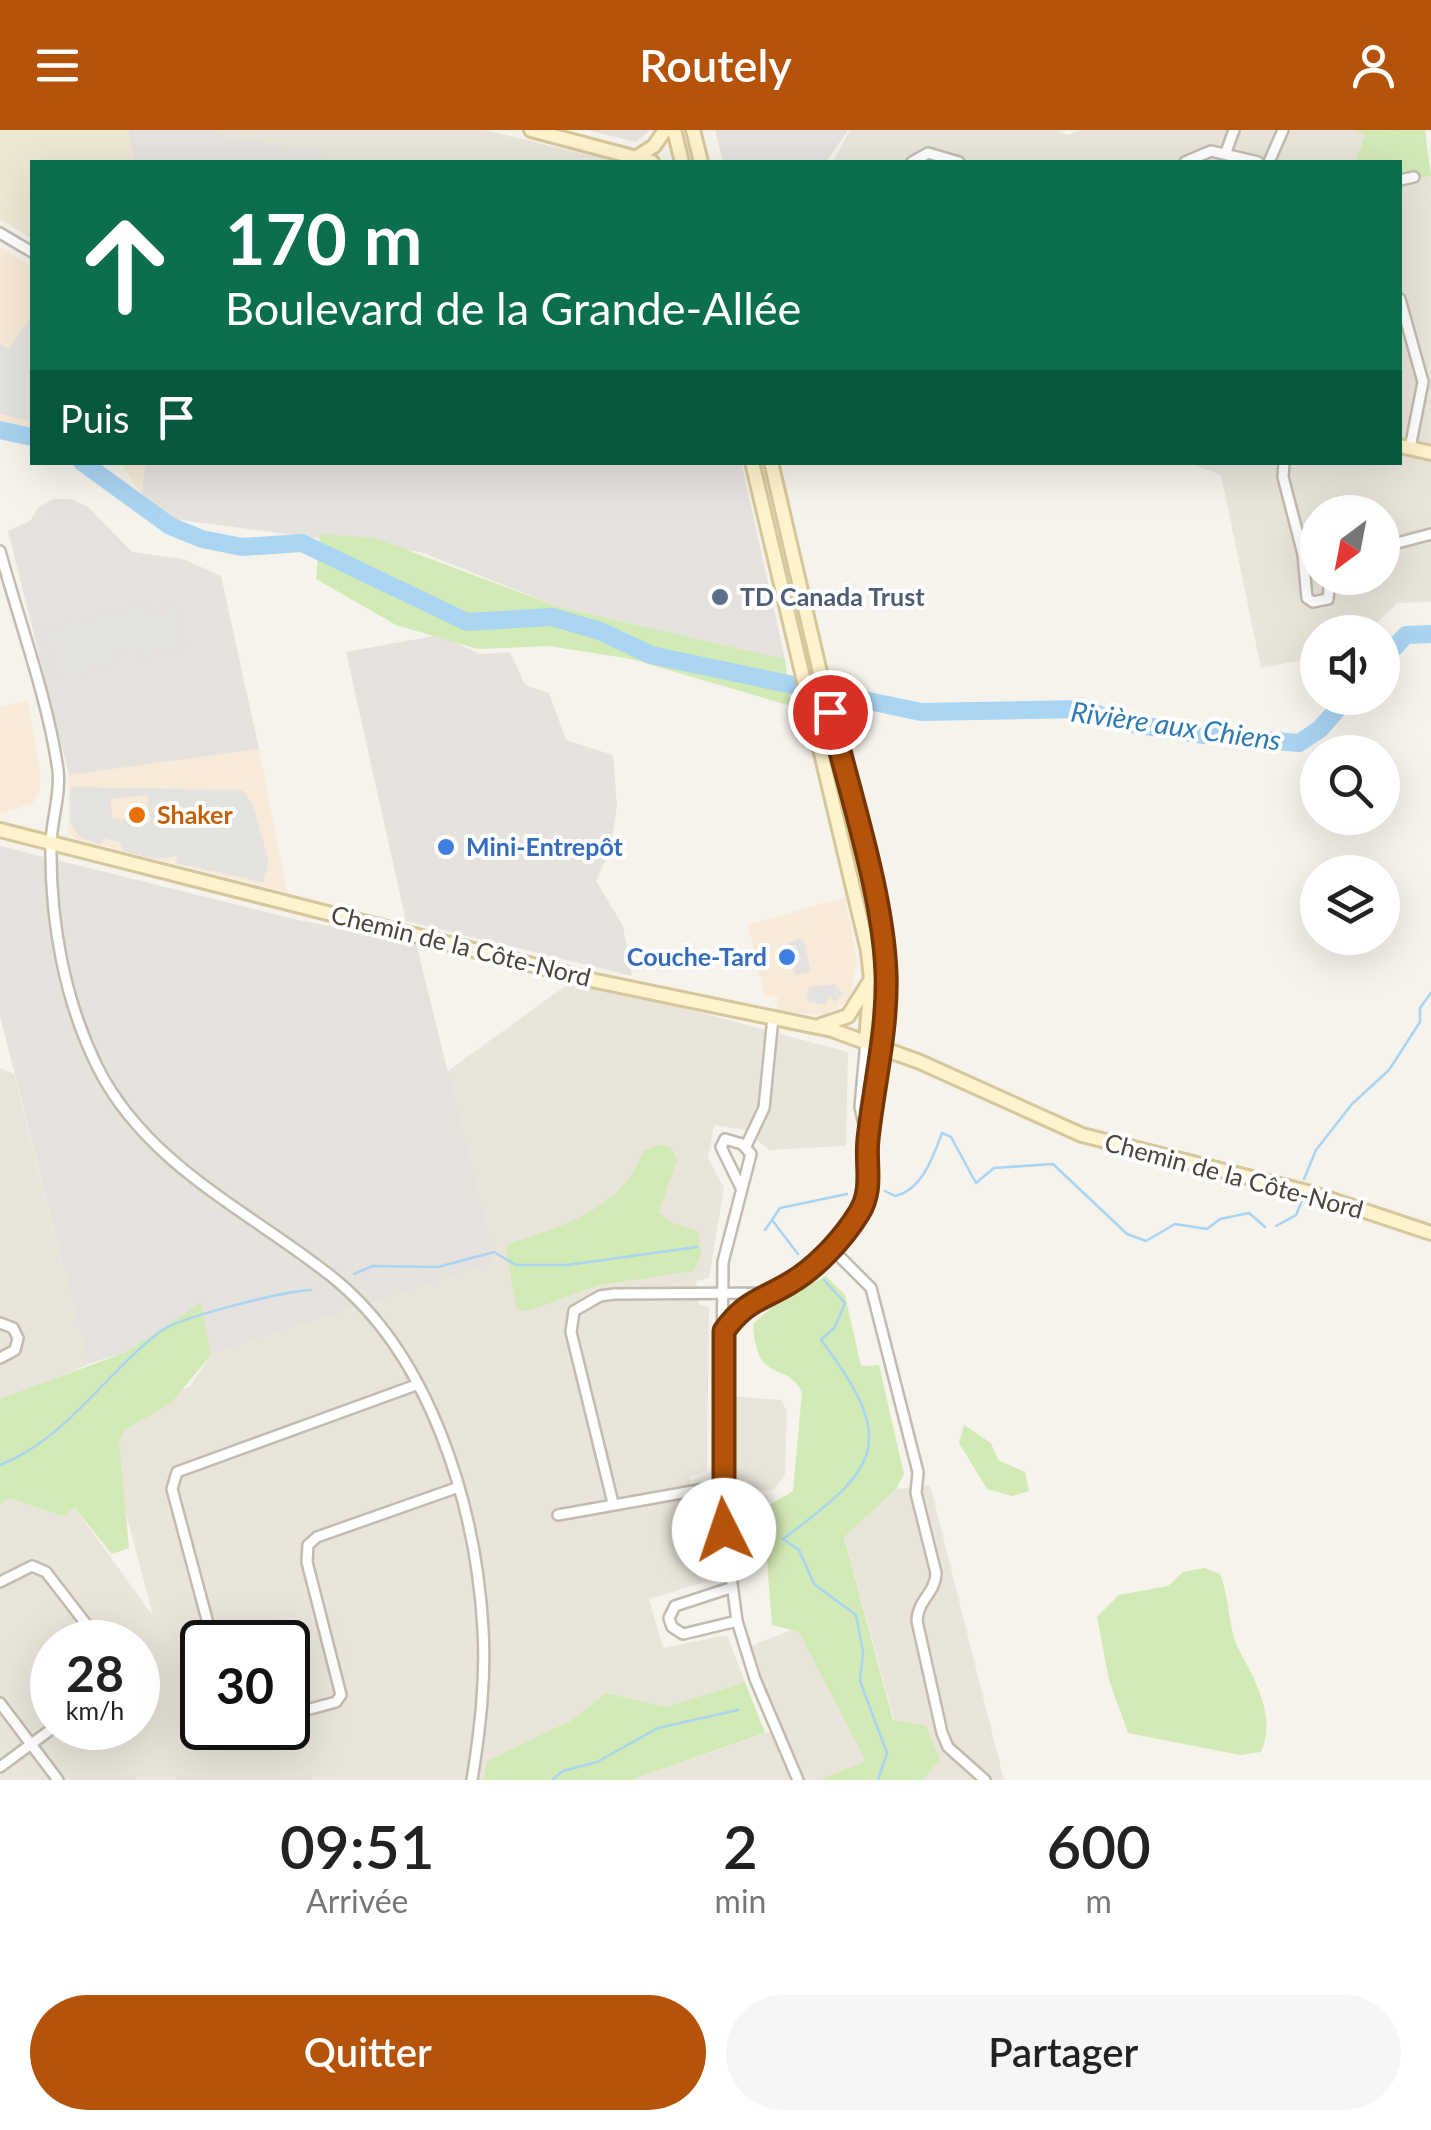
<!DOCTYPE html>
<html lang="fr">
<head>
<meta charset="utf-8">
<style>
  :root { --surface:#fff; --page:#f6f6f6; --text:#222; --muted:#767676; --accent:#b45309 }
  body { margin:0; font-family:Lato,sans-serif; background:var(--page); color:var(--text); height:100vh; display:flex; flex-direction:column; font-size:38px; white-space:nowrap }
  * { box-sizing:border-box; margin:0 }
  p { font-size:32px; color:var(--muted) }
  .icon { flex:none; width:55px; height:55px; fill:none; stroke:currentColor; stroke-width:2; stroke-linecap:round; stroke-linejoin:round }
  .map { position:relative; height:1650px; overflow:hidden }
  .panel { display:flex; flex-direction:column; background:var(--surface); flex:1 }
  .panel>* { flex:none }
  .guide { position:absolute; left:30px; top:30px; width:1372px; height:305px; border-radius:0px; box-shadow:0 10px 40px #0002; background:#0b6e4f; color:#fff; overflow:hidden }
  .needle { width:65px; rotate:212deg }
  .controls { position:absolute; left:1300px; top:365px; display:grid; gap:20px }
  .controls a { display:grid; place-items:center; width:100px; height:100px; border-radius:50%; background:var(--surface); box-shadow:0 10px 40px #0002; font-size:50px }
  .speed { position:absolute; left:30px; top:1490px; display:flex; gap:20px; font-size:50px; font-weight:700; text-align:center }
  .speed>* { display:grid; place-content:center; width:130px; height:130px; border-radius:50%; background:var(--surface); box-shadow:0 10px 40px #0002; line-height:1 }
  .speed small { font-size:25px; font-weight:400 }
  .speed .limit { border:5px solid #111; border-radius:15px; background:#fff; color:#111 }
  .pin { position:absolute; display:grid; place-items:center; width:85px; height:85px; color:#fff; margin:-42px; border:5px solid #fff; border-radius:50%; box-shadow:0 2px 10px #0007 }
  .me { position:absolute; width:110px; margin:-55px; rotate:356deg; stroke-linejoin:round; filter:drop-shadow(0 0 8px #0008) }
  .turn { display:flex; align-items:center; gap:35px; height:210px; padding:0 30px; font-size:45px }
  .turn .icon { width:130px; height:130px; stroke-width:2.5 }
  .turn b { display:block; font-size:70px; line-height:85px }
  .then { display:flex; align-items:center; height:95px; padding:0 30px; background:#0003; gap:20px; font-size:38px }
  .eta { display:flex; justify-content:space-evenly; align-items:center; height:170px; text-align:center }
  .eta b { font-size:60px; font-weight:600; line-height:70px }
  .cta { display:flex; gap:20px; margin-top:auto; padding:20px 30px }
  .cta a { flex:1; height:115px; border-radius:60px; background:var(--accent); color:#fff; font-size:40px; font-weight:600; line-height:115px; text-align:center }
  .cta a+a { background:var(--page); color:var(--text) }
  header { display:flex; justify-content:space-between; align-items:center; height:130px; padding:0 30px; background:var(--accent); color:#fff; font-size:45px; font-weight:600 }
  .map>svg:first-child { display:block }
  .residential { fill:#eae5da; fill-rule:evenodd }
  .commercial { fill:#f7ead8 }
  .industrial { fill:#e6e2dd }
  .education { fill:#efe8d6 }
  .green { fill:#d2eab5 }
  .parking { fill:#e5e3e0; fill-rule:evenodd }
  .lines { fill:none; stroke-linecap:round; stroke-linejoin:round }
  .stream { stroke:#a9d4f2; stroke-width:2.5 }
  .river { stroke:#a9d4f2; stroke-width:18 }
  .street-casing { stroke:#c2bbae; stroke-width:14 }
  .secondary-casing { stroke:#d6c79b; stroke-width:18 }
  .street { stroke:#fff; stroke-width:9 }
  .secondary { stroke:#fff3cd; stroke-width:12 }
  .route-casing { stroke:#753606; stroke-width:25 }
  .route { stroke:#b45309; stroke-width:18 }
  .service-dot { fill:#5c6f8a; stroke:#fff; stroke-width:4 }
  .food-dot { fill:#e8710a; stroke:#fff; stroke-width:4 }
  .shop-dot { fill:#3f7fe0; stroke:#fff; stroke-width:4 }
  .labels { text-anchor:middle; stroke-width:8; stroke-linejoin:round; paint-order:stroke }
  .service-label { font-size:25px; font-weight:bold; fill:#4e5e75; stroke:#fff; text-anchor:start }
  .food-label { font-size:25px; font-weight:bold; fill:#c56008; stroke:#fff; text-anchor:start }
  .shop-label { font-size:25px; font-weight:bold; fill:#366cbe; stroke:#fff; text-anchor:start }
  .street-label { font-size:25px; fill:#4b4439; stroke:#fff }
  .water-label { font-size:28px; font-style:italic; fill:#2e7ab2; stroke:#fff }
</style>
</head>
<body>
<header><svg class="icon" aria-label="menu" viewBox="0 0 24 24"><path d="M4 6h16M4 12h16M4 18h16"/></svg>Routely<svg class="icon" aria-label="person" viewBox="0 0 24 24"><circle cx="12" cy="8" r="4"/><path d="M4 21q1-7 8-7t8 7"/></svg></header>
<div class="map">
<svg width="1431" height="1650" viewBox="0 0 1431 1650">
  <rect width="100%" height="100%" fill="#f6f3ec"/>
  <g class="residential">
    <path d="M 210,0 L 485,0 L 616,32 L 323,32 L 319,20 L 226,7 Z"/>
    <path d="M 850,0 L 1056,0 L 1068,5 L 1082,0 L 1354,0 L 1365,5 L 1355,32 L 833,32 Z"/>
    <path d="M 1431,46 L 1431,472 L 1397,473 L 1368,502 L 1318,502 L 1317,527 L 1261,538 L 1221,345 L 1188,333 L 1400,332 L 1400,50 ZM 1318,382 L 1382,382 L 1382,448 L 1318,448 Z"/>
    <path d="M 575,849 L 848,922 L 846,1016 L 769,1020 L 745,1000 L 714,995 L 708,1028 L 724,1058 L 709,1148 L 696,1151 L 699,1174 L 709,1177 L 707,1341 L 690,1346 L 690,1371 L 707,1372 L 715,1449 L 649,1469 L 663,1518 L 727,1505 L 745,1552 L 666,1577 L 606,1563 L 572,1590 L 487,1631 L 483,1650 L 0,1650 L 0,1374 L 8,1368 L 62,1386 L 75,1378 L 153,1486 L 104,1299 L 190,1256 L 211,1225 L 495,1133 L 445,943 ZM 52,1512 L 138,1512 L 138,1598 L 52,1598 ZM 202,1512 L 288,1512 L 288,1598 L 202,1598 Z"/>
    <path d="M 0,938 L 14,944 L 88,1234 L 22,1264 L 0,1269 Z"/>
    <path d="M 730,1266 L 781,1270 L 787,1281 L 785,1344 L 774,1360 L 729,1362 Z"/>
    <path d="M 930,1355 L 1004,1650 L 922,1650 L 939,1630 L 894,1590 L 844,1406 L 896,1359 Z"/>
    <path d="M 802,1496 L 867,1631 L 821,1650 L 630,1650 L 775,1600 L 745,1518 Z"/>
  </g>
  <g class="commercial">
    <path d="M 0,118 L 32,136 L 32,297 L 0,291 Z"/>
    <path d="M 121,333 L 145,333 L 142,366 Z"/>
    <path d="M 28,570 L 41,645 L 39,662 L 33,673 L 0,684 L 0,577 Z"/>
    <path d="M 259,619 L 287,762 L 76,709 L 68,702 L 69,645 Z"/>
    <path d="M 845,767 L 857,830 L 850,869 L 824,886 L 776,880 L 778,867 L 765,866 L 748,795 Z"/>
  </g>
  <g class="industrial">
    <path d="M 128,0 L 210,0 L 226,7 L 319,20 L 323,32 L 134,32 Z"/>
    <path d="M 586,0 L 650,0 L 636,12 Z"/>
    <path d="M 715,0 L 848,0 L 826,32 L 723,32 Z"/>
    <path d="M 145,333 L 736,333 L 742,335 L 785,529 L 559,477 L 421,422 L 173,389 L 142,366 Z"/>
    <path d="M 54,369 L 71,369 L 88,377 L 132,422 L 183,429 L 221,446 L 259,619 L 69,645 L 8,401 L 30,391 L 39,377 Z"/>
    <path d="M 439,505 L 480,524 L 510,522 L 525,555 L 549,563 L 566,610 L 613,625 L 617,676 L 610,720 L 596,751 L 623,796 L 632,846 L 406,791 L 346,522 Z"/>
    <path d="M 0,716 L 298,790 L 416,813 L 495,1133 L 211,1225 L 201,1174 L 126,1222 L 88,1234 L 0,886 Z"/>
  </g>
  <path class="education" d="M 0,0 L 128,0 L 134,32 L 32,32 L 32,109 L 0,89 Z"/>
  <g class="green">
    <path d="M 1354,0 L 1425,0 L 1431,46 L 1400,51 L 1400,32 L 1355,32 L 1365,5 Z"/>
    <path d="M 320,404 L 375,408 L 559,477 L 785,529 L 791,576 L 631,529 L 549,516 L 478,519 L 396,495 L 316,449 Z"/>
    <path d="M 659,1015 L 670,1016 L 677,1030 L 659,1082 L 672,1093 L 698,1101 L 701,1125 L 693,1141 L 599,1155 L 528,1181 L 517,1179 L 506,1121 L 509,1114 C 559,1098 626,1077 643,1021 Z"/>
    <path d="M 826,1146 L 845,1165 L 861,1236 L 879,1235 L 904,1344 L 896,1359 L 844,1407 L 893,1590 L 926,1596 L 940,1630 L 922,1650 L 819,1650 L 866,1631 L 799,1502 L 772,1495 L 763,1379 L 793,1361 L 802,1262 C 785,1229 757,1257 753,1194 L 779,1171 Z"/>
    <path d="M 201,1173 L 211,1225 L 170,1274 L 124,1300 L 119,1314 L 129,1418 L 112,1424 L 75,1378 L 62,1386 L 9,1368 L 0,1374 L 0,1269 L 126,1222 Z"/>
    <path d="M 964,1295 L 991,1313 L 998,1330 L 1025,1342 L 1029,1361 L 1012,1366 L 987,1359 L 959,1313 Z"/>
    <path d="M 1204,1438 L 1220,1444 C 1230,1468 1228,1498 1239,1520 C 1255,1550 1277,1587 1261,1622 L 1240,1625 L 1128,1603 L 1109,1550 L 1097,1487 L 1119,1465 L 1168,1456 L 1183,1442 Z"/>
    <path d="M 745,1552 L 765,1603 L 630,1650 L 483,1650 L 487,1631 L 572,1590 L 606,1563 L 666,1577 Z"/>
  </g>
  <g class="parking">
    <path d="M 32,186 L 32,292 L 0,284 L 0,214 L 9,219 Z"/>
    <path d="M 146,473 L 149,482 L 175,476 L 185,517 L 140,529 L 136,518 L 113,524 L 115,535 L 57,550 L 44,499 Z"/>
    <path d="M 74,657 L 242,660 L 252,673 L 269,732 L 263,752 L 176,733 L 177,726 L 154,729 L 123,721 L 120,712 L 103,708 L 101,715 L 80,707 L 70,693 L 70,661 ZM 147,665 L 150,692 L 113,689 L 110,669 Z"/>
    <path d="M 803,808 L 811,841 L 795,845 L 788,813 Z"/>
    <path d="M 834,854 L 844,864 L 840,867 L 834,862 L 839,869 L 835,872 L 829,865 L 826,875 L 806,871 L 809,857 Z"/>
  </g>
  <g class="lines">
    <g class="stream">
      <path d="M 1304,1049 L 1316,1020 L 1352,974 L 1389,940 L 1420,892 L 1420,878 L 1431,863"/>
      <path d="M 885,1061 L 895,1066 C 922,1060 933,1027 942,1003 L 951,1007 L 976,1053 L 994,1038 L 1053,1034 L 1127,1104 L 1146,1111 L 1175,1094 L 1207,1099 L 1220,1089 L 1249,1083 L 1265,1097"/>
      <path d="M 1276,1096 L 1296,1085 L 1302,1071"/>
      <path d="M 765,1100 L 772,1090"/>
      <path d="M 798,1124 L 772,1090 L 780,1078 L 847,1064"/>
      <path d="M 354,1144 L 373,1136 L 438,1137 L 494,1122 L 516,1135 L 567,1135 L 697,1117"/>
      <path d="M 824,1150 L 845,1173 L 835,1197 L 821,1210 C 900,1314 878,1338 783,1409 L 799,1420 L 814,1454 L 856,1485 L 863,1522 L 860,1551 L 887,1623 L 878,1650"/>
      <path d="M 0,1335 C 68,1308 105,1243 161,1201 C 180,1187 285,1161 311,1160"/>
      <path d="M 552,1650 L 563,1641 L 597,1632 L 658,1598 L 738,1580"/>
    </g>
    <g class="river">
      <path d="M 0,300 L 32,307"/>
      <path d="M 82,332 L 170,396 L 202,409 L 242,417 L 302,413 L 467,492 L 552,487 L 600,501 L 651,525 L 921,582 L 1082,579 L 1120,592 L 1204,605 L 1299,613 L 1320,599 L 1347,568"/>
      <path d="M 1382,531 L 1406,505 L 1431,504"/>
    </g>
    <g class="street-casing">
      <g id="street">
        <path d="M 1226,22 L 1234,0"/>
        <path d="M 912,32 L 928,23 L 959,32"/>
        <path d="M 1185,32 L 1211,21 L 1258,32"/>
        <path d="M 1269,32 L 1283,0"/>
        <path d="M 1400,50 L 1414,47"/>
        <path d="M 0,103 L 32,122"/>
        <path d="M 1400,169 L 1423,252 L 1410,318"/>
        <path d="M 1284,332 L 1283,347 L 1303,424 L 1318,434"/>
        <path d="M 1382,417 L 1431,404"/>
        <path d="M 0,421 C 19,491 48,569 58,640 C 61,665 51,691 51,715 C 50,790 64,869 97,936 C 146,1035 249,1081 331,1146 C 431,1225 476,1377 483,1499 C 486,1550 480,1600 472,1650"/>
        <path d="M 1303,424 L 1307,468 L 1313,472 L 1328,469 L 1330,448"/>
        <path d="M 869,1005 L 880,917"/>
        <path d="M 746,1016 L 764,978 L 773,887"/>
        <path d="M 741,1058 L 721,1017 L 725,1009 L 742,1014 L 751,1024 L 723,1132 L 721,1371 L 737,1491 L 755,1549 L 798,1650"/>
        <path d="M 830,1117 L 871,1158 L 918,1342 L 916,1363 L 936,1443 C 936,1462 917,1471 917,1491 L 942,1603 L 948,1617 L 985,1650"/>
        <path d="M 0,1193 L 13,1198 L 18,1208 L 15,1220 L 0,1228"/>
        <path d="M 725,1199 L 764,1163"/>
        <path d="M 613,1373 L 571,1202 L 574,1181 L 600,1166 L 614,1164 L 764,1163 L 790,1154 L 822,1126 L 858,1085 L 867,1065 L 868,1012 L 860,977 L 866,911"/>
        <path d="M 558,1385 L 721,1356"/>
        <path d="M 0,1452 L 32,1436 L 46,1442 L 100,1512"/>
        <path d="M 730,1458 L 675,1476 L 669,1488 L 672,1497 L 683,1504 L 737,1491"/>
        <path d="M 213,1512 L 172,1359 L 177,1342 L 416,1255"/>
        <path d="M 0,1573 L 58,1650"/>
        <path d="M 288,1585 L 336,1572 L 341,1565 L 307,1432 L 308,1415 L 317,1407 L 456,1358"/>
        <path d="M 0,1637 L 53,1598"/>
      </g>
    </g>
    <g class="secondary-casing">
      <g id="secondary">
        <path d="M 531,0 L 652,32"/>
        <path d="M 674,0 L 682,32"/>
        <path d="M 693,0 L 701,32"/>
        <path d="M 637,27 L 654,16 L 665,0"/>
        <path d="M 1400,316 L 1431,323"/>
        <path d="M 752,332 L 868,821 L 871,849 L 866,911"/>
        <path d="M 771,332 L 880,800 L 886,853 L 880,917"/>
        <path d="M 0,700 L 596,851 L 832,900 L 920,932 L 1082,1005 L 1311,1063 L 1431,1103"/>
        <path d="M 821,895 L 848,886 L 870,851"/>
      </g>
    </g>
    <use href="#street" class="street"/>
    <use href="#secondary" class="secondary"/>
  </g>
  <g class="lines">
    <g class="route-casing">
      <path id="route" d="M 724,1400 L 724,1201 C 745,1171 762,1170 790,1153 C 816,1138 843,1109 859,1083 C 874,1059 865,1035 868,1009 C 874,954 888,898 886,843 C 883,762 849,662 830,582"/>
    </g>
    <use href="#route" class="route"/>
  </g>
  <circle class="service-dot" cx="720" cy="467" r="10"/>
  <circle class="food-dot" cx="137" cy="685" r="10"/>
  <g class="shop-dot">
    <circle cx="446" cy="717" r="10"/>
    <circle cx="787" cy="827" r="10"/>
  </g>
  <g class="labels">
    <g class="service-label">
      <text x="740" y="476">TD Canada Trust</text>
    </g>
    <g class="food-label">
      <text x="157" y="694">Shaker</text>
    </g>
    <g class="shop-label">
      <text x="466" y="726">Mini-Entrepôt</text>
      <text x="767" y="836" text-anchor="end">Couche-Tard</text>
    </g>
    <g class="street-label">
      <text transform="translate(461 816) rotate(14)" y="9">Chemin de la Côte-Nord</text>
      <text transform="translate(1234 1046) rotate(15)" y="9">Chemin de la Côte-Nord</text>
    </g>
    <g class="water-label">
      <text transform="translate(1176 596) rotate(8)" y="10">Rivière aux Chiens</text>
    </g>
  </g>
</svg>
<div class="controls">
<a><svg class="needle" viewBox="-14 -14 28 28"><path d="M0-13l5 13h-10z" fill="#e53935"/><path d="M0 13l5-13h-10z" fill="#767676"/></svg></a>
<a><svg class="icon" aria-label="sound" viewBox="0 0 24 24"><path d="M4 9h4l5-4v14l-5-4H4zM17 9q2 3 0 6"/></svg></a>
<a><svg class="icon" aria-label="search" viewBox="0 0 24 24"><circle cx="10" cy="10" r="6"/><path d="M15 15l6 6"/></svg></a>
<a><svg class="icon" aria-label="layers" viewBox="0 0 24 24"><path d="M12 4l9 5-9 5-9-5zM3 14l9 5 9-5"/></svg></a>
</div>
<div class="speed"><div>28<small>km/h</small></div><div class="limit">30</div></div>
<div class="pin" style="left:830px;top:582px;background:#d93025"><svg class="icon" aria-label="arrive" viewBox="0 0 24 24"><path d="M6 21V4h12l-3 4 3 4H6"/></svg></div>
<svg class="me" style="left:724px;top:1400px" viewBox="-20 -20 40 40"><circle r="19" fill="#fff"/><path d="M0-13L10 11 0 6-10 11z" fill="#b45309"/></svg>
<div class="guide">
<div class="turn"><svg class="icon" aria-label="ahead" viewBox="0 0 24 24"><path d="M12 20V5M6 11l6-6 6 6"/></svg><div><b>170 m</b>Boulevard de la Grande-Allée</div></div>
<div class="then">Puis<svg class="icon" aria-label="arrive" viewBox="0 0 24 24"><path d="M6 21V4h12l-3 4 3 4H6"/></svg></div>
</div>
</div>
<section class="panel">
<div class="eta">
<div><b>09:51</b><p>Arrivée</p></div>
<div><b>2</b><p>min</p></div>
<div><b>600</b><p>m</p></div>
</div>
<div class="cta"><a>Quitter</a><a>Partager</a></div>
</section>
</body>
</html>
